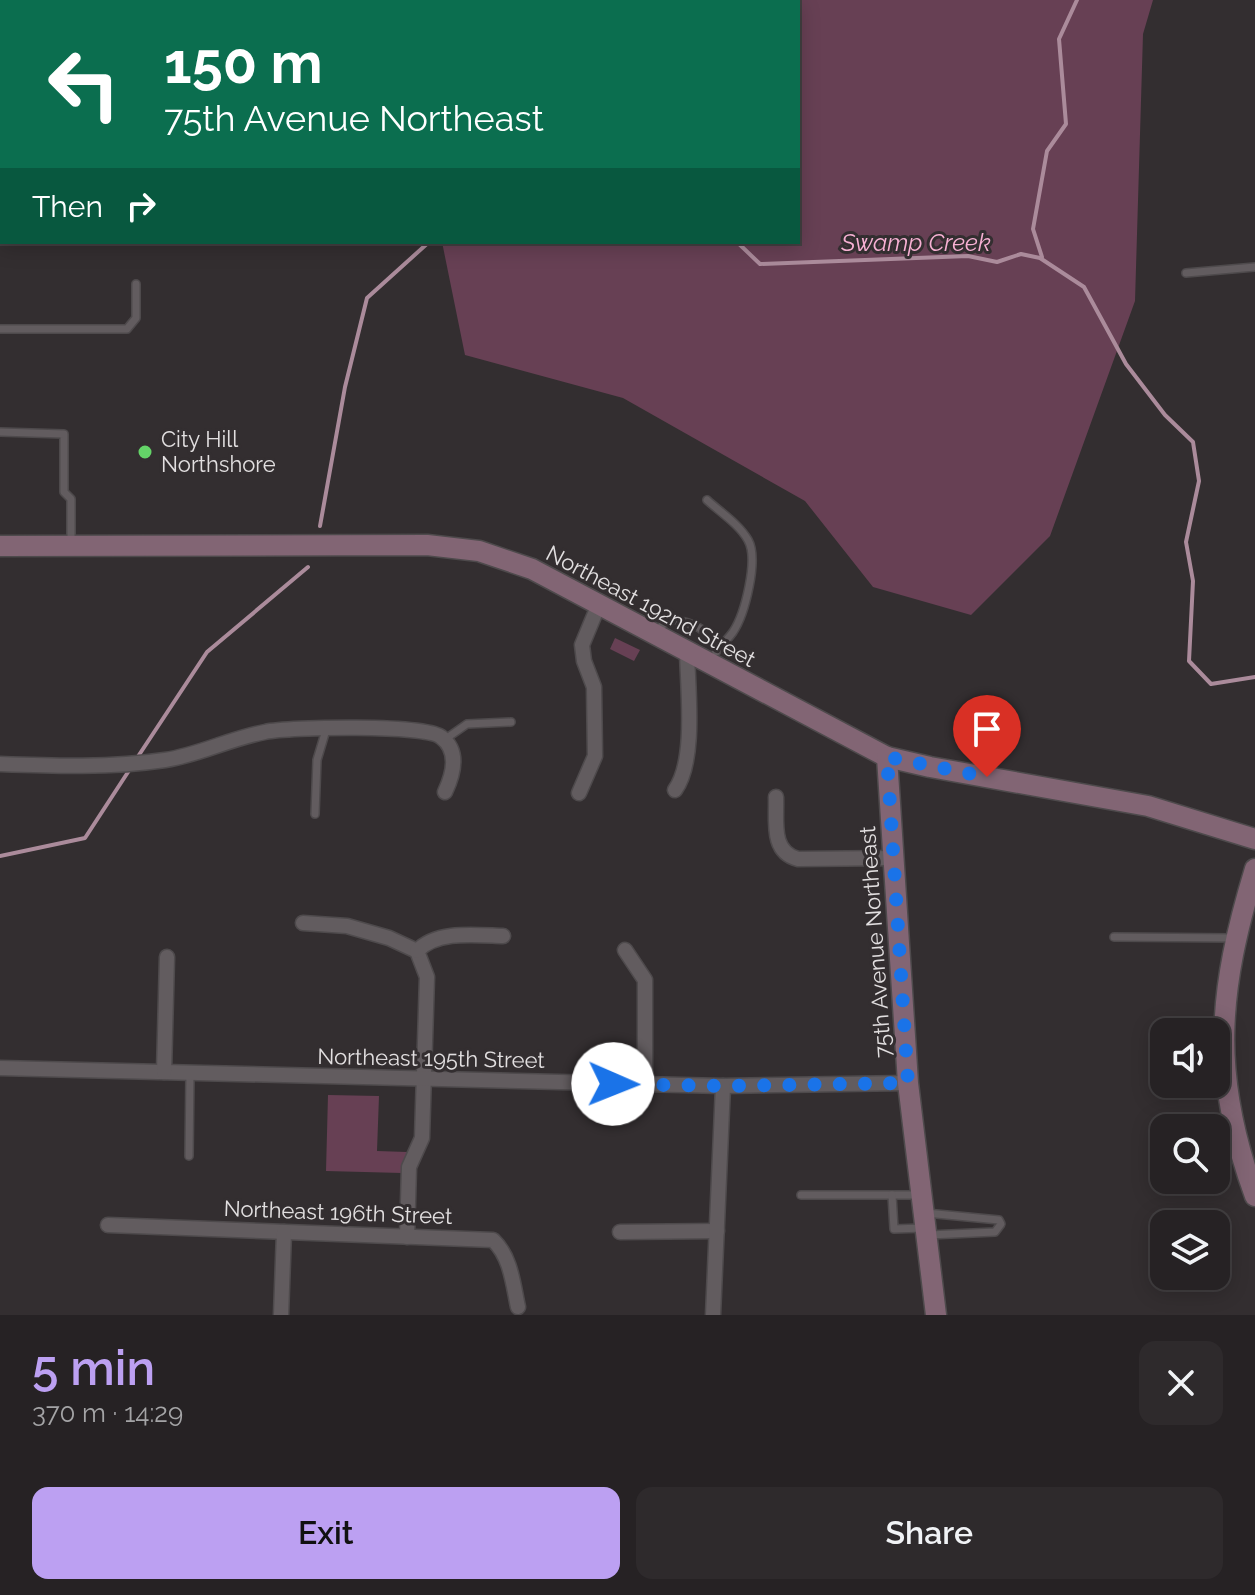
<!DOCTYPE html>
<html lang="en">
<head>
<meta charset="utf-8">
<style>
  :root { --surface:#262224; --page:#2e2a2c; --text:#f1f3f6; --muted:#a4a4a6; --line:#423f41; --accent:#bca0f2 }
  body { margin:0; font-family:Raleway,sans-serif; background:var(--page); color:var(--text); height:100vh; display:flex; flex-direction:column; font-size:30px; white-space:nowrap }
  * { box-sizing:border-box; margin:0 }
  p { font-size:26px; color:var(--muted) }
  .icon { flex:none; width:44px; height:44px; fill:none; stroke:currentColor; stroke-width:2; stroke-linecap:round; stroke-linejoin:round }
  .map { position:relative; height:1315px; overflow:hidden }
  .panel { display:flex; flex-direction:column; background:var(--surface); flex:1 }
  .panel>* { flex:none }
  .guide { position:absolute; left:0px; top:0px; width:800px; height:244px; box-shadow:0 4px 20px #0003,0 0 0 2px var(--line); background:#0b6e4f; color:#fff; overflow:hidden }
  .tools { position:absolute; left:1150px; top:1018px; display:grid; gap:16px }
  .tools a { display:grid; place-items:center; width:80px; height:80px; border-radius:16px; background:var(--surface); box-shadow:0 4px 20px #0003,0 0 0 2px var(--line); font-size:40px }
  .pin { position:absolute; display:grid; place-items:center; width:68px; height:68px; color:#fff; margin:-82px -34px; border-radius:50% 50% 50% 0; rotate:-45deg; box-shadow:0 0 8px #0007 }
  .pin .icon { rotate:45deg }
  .me { position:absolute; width:88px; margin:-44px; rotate:91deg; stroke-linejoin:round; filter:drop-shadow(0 0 6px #0008) }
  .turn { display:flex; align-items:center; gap:28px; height:168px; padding:0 32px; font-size:36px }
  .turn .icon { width:104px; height:104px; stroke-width:2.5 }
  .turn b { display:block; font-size:56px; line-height:68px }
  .then { display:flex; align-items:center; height:76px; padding:0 32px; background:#0003; gap:16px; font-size:30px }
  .round { display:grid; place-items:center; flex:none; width:84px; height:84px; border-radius:16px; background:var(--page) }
  .head { display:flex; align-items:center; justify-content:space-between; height:136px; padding:0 32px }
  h1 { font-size:48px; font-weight:600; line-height:60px; color:var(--accent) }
  .cta { display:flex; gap:16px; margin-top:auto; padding:16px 32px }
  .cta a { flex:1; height:92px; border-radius:16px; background:var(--accent); color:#111; font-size:32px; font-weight:600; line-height:92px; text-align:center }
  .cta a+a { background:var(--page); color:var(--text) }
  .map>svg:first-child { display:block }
  .green { fill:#674054 }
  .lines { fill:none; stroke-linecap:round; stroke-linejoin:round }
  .stream { stroke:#ab8b9b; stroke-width:4 }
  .lane-casing { stroke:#4e4a4c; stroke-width:10 }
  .street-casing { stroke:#4e4a4c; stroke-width:17 }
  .secondary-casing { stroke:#4e4a4c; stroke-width:23 }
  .lane { stroke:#625c5f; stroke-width:7 }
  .street { stroke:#625c5f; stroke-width:14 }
  .secondary { stroke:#826574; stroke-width:20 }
  .route { stroke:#1a73e8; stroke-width:14; stroke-dasharray:0 25.2 }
  .poi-dot { fill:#64d468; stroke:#332e30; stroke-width:3 }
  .labels { text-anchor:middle; stroke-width:6; stroke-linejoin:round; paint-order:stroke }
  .poi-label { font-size:22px; fill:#e2dfe0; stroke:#332e30; text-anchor:start }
  .street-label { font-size:22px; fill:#e2dfe0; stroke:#332e30 }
  .water-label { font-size:24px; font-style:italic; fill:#f7b0d3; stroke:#332e30 }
</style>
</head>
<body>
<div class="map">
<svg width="1255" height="1315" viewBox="0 0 1255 1315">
  <rect width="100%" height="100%" fill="#332e30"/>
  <g class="green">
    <path d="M 445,0 L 1153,0 L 1143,34 L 1135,301 L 1050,536 L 971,615 L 873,587 L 805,501 L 623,398 L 465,355 L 442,242 L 798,242 L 798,2 L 444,2 Z"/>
    <path d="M 615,638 L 640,650 L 634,661 L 610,649 Z"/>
    <path d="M 328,1095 L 379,1096 L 377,1151 L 407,1152 L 402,1173 L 326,1171 Z"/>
  </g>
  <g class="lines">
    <g class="stream">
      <path d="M 645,0 L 646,2"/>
      <path d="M 600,2 L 600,0"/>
      <path d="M 737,242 L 760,264 L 968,256 L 997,262 L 1021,254 L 1040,258 L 1084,287 L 1126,364 L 1165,415 L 1193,442 L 1199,481 L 1186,542 L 1193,581 L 1189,661 L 1211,684 L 1255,677"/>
      <path d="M 1042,257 L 1033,229 L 1047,151 L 1066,124 L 1059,39 L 1077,0"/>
      <path d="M 320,526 L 345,387 L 367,298 L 429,242"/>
      <path d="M 137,758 L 207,652 L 308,567"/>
      <path d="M 0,856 L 85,838 L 130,769"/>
    </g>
    <g class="lane-casing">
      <g id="lane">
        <path d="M 0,124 L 2,124"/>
        <path d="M 1186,273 L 1255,267"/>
        <path d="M 0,329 L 127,329 L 136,318 L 136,284"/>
        <path d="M 0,432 L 64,434 L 64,492 L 71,499 L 71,544"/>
        <path d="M 707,500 C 720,512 739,524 748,540 C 759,559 745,614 733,632 C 728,639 722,645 716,651"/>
        <path d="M 657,630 L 670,619 C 691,622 712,629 716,652"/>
        <path d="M 444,740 L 467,724 L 511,722"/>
        <path d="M 315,814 L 317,760 L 326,730"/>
        <path d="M 1114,937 L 1235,938"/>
        <path d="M 189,1156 L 190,1073"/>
        <path d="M 801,1195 L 919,1195"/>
        <path d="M 892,1195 L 894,1229 L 923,1228"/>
        <path d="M 926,1213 L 999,1220 L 1001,1224 L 995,1232 L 929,1235"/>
      </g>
    </g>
    <g class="street-casing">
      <g id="street">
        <path d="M 0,764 C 54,766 111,768 165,760 C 199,755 231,738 265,732 C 289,727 426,724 441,737 C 460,751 453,775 445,792"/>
        <path d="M 675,790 C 696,761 688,691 687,653"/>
        <path d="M 579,793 L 595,756 L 594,687 L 584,661 L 582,645 L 599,604"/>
        <path d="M 776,797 C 777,820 770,852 798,859 L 894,858"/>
        <path d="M 303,923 L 347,926 L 389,938 L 417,951 L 427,977 L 422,1138 L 409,1167 L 407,1237"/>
        <path d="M 625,950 L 645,980 L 645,1084"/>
        <path d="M 417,951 C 437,930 475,935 503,936"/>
        <path d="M 0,1068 L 723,1086 L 908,1083"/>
        <path d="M 164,1072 L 167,957"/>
        <path d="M 108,1225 L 493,1240 C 511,1257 513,1284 518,1307"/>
        <path d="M 620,1232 L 717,1231"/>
        <path d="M 281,1315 L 284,1232"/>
        <path d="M 713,1315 L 723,1086"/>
      </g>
    </g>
    <g class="secondary-casing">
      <g id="secondary">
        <path d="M 0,14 L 1,0"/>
        <path d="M 0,546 L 427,545 L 479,551 L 532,569 L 887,757 L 930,767 L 1148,806 L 1255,839"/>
        <path d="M 887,757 L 908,1083 L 936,1315"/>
        <path d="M 1255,869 C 1218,991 1210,1074 1255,1196"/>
      </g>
    </g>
    <use href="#lane" class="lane"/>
    <use href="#street" class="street"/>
    <use href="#secondary" class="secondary"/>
  </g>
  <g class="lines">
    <path class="route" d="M 613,1084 L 723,1086 L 908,1083 L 887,757 L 987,777"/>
  </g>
  <circle class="poi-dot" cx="145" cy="452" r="8"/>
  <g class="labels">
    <g class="poi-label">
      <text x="161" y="447">City Hill<tspan x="161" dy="25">Northshore</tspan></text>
    </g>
    <g class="street-label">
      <text transform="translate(651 606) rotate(28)" y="8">Northeast 192nd Street</text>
      <text transform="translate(875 942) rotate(-94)" y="8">75th Avenue Northeast</text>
      <text transform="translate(431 1058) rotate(1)" y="8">Northeast 195th Street</text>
      <text transform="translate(338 1212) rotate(2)" y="8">Northeast 196th Street</text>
    </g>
    <g class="water-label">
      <text x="916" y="251">Swamp Creek</text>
    </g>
  </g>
</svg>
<div class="tools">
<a><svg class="icon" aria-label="sound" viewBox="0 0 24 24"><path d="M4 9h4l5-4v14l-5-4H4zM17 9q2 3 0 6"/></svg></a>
<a><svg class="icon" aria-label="search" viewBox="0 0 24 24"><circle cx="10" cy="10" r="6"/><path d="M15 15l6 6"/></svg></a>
<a><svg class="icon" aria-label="layers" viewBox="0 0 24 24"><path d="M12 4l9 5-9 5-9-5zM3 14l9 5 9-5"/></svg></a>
</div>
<div class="pin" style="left:987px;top:777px;background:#d93025"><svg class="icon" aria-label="arrive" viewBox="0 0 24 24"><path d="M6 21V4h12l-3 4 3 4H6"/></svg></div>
<svg class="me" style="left:613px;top:1084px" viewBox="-20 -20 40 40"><circle r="19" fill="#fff"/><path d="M0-13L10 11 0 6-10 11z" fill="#1a73e8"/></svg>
<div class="guide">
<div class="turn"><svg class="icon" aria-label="left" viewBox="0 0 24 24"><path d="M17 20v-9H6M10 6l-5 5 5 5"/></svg><div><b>150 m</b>75th Avenue Northeast</div></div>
<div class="then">Then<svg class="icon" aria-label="right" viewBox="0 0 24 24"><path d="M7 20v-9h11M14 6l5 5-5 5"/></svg></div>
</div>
</div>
<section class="panel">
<div class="head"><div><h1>5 min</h1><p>370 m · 14:29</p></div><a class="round"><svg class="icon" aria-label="close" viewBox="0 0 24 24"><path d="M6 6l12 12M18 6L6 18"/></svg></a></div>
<div class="cta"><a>Exit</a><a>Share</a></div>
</section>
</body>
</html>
